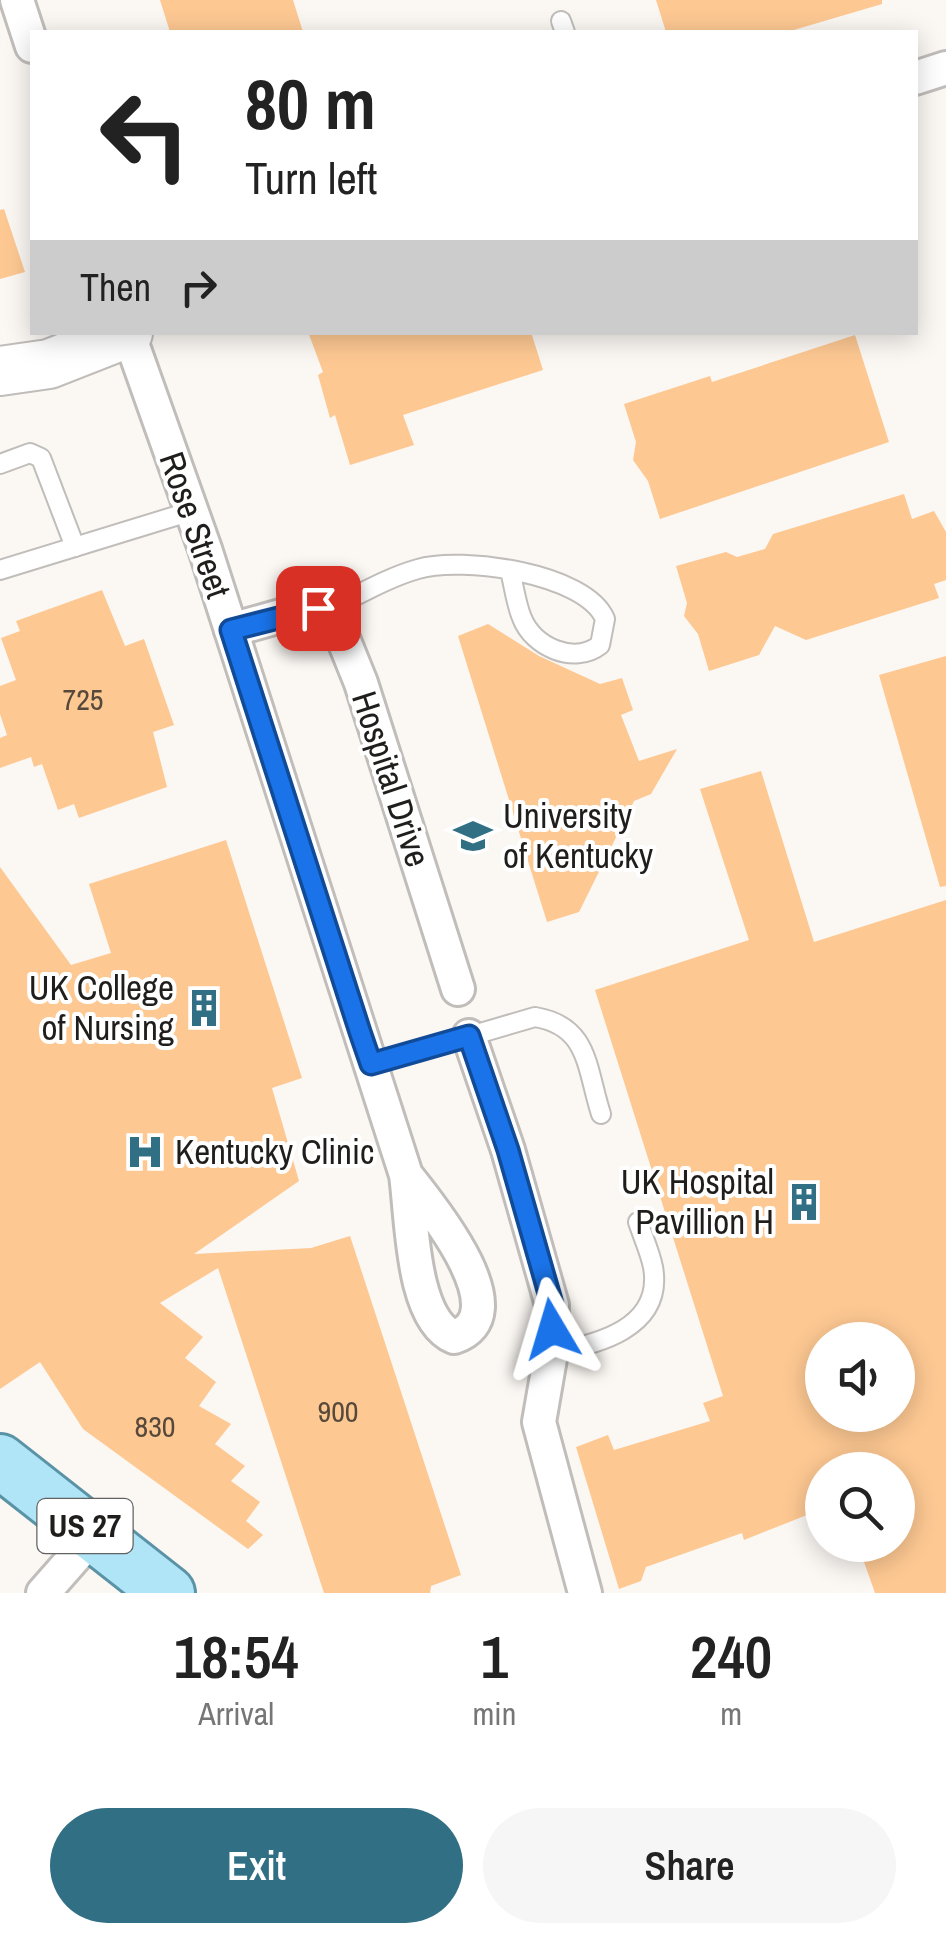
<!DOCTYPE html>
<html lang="en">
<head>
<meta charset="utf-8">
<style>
  :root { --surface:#fff; --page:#f6f6f6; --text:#222; --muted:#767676; --accent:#306f84 }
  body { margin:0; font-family:"Archivo Narrow",sans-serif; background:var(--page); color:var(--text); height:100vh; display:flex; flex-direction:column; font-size:38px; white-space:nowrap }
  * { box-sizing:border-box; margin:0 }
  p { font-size:32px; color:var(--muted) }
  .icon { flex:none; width:55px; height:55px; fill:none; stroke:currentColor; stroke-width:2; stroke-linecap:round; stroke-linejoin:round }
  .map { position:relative; height:1593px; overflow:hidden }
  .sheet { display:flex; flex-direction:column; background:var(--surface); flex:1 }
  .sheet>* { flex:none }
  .guide { position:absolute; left:30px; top:30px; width:888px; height:305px; border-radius:0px; box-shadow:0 5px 25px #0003; background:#fff; color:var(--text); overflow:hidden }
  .tools { position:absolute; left:805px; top:1322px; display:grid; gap:20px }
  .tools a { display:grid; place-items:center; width:110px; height:110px; border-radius:50%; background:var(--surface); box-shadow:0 5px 25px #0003; font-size:50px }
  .pin { position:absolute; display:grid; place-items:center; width:85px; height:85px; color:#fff; margin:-42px; border-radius:20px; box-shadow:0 5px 15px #0006 }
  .me { position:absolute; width:110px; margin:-55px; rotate:353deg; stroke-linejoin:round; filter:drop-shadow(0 0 8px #0008) }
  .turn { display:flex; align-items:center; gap:35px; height:210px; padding:0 50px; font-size:45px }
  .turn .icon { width:130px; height:130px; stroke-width:2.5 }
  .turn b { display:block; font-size:70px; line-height:85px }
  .then { display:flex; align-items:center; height:95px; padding:0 50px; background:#0003; gap:20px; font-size:38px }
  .eta { display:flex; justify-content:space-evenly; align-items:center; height:170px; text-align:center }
  .eta b { font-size:60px; font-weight:600; line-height:70px }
  .button { display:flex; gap:20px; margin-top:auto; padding:20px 50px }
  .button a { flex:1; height:115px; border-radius:60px; background:var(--accent); color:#fff; font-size:40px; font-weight:600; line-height:115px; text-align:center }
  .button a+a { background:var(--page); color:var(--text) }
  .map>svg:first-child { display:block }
  .building { fill:#fdc892; fill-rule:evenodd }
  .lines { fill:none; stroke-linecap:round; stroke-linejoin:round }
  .lane-casing { stroke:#c1bdba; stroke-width:22 }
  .street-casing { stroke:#c1bdba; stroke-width:38 }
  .secondary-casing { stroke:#c1bdba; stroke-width:52 }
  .primary-casing { stroke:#5b93a6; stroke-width:58 }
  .lane { stroke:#fff; stroke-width:18 }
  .street { stroke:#fff; stroke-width:32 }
  .secondary { stroke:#fff; stroke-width:48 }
  .primary { stroke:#b0e4f7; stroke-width:52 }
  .route-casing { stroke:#114b97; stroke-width:25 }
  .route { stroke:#1a73e8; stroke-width:18 }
  .labels { text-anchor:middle; stroke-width:8; stroke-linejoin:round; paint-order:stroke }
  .number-label { font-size:30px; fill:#56483a }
  .shield { fill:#fff; stroke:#626260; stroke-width:2.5 }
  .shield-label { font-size:32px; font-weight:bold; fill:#1f1e1c }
  .street-label { font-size:35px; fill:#1f1e1c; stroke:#fff }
  .poi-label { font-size:35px; fill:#1f1e1c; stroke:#fff; text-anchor:start }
</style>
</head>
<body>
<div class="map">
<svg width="946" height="1593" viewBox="0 0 946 1593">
  <rect width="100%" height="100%" fill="#fbf7f3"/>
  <g class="building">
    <path d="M 160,0 L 293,0 L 303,32 L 170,32 Z"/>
    <path d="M 656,0 L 882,0 L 882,4 L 787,32 L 666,32 Z"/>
    <path d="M 4,209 L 25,272 L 0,279 L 0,210 Z"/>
    <path d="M 308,332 L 531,332 L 543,370 L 403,415 L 414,445 L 350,465 L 335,415 L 330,418 L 318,375 L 323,372 Z"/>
    <path d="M 855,335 L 889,442 L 660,519 L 648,481 L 633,460 L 636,442 L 624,404 L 710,376 L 712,382 Z"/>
    <path d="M 904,494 L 912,519 L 934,511 L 946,532 L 946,580 L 934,584 L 939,598 L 806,640 L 775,626 L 759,655 L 709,671 L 698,634 L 684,616 L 687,603 L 676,566 L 726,552 L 737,557 L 765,549 L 773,534 Z"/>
    <path d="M 102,590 L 125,646 L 144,639 L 174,725 L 153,732 L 167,787 L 79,818 L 74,804 L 58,810 L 42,764 L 34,767 L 31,757 L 0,768 L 0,738 L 7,735 L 0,714 L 0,686 L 16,680 L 1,638 L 20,631 L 16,621 Z"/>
    <path d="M 488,624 L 539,656 L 600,684 L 622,678 L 633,710 L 621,715 L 639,761 L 677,749 L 651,794 L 634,801 L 579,912 L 547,922 L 458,636 Z"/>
    <path d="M 946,656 L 946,886 L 940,887 L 879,675 Z"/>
    <path d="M 761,771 L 814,942 L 946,900 L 946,1593 L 875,1593 L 858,1545 L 898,1545 L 898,1470 L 822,1470 L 822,1509 L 744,1540 L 742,1533 L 646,1567 L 641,1581 L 619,1589 L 576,1447 L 608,1435 L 614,1450 L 710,1421 L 703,1403 L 723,1396 L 595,990 L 749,940 L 700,789 ZM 822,1340 L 898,1340 L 898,1415 L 822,1415 Z"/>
    <path d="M 226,840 L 302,1078 L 272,1088 L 299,1181 L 194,1254 L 311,1248 L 350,1236 L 461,1575 L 431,1586 L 430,1593 L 324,1593 L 218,1268 L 160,1303 L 203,1337 L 185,1358 L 216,1382 L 199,1406 L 231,1424 L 215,1444 L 245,1466 L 231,1481 L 260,1502 L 246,1521 L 263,1535 L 248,1549 L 83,1429 L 40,1362 L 0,1389 L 0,867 L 71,965 L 111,953 L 89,884 Z"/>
  </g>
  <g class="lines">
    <g class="lane-casing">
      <g id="lane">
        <path d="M 561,21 L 565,32"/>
        <path d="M 0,464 L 30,453 L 41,458 L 75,547"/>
        <path d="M 0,570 L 192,511"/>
        <path d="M 325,611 C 355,597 386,578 418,569 C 461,556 586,573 605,619 L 600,645 C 574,665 533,647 522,618 C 516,604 514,586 510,571"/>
        <path d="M 371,1065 L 535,1017 C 589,1026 586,1067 601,1114"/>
        <path d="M 551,1353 C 595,1345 664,1329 653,1267 C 650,1252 643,1237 638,1222"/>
      </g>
    </g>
    <g class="street-casing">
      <g id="street">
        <path d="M 17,0 L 32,46"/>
        <path d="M 915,78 L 946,68"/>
        <path d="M 128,332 L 205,549 L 406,1175 C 412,1217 411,1319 454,1337 C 521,1315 429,1204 406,1175"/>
        <path d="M 231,630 L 309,608 L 325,611 L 336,621 L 361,683 L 458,989"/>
        <path d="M 469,1036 L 508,1150 L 552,1305 L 551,1353 L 539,1422 L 585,1593"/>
        <path d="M 43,1593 L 95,1534"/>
      </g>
    </g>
    <g class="secondary-casing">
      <path id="secondary" d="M 0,371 L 49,364 L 128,333"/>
    </g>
    <g class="primary-casing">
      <path id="primary" d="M 0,1461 L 168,1593"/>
    </g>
    <use href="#lane" class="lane"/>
    <use href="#street" class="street"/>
    <use href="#secondary" class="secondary"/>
    <use href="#primary" class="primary"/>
  </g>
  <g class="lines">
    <g class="route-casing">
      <path id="route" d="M 318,608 L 231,630 L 360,1032 L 371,1064 L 469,1036 L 508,1150 L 552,1304 L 552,1329"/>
    </g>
    <use href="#route" class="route"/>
  </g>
  <defs>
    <g id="university-bare" transform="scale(3)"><path d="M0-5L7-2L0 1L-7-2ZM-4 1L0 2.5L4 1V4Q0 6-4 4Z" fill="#306f84" stroke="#fff" stroke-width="2.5" paint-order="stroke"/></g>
    <g id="building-bare" transform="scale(3)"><path d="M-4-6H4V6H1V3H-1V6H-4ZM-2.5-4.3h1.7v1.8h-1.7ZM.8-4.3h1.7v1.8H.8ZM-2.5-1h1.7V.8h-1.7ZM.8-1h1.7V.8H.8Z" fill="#306f84" stroke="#fff" stroke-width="2.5" paint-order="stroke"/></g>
    <g id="hospital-bare" transform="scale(3)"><path d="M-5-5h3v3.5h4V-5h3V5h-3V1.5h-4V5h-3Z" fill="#306f84" stroke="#fff" stroke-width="2.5" paint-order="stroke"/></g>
  </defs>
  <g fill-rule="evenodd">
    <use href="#university-bare" x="473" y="836"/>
    <use href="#building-bare" x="204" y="1008"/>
    <use href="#hospital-bare" x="145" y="1152"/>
    <use href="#building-bare" x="804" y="1202"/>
  </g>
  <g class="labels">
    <g class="number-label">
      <text x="83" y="710">725</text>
      <text x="338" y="1422">900</text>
      <text x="155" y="1437">830</text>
    </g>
    <rect class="shield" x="37.5" y="1499" width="95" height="54" rx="8"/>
    <g class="shield-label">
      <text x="85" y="1537">US 27</text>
    </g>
    <g class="street-label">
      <text transform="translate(195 525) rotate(71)" y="12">Rose Street</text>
      <text transform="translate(391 779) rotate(72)" y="12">Hospital Drive</text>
    </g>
    <g class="poi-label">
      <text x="503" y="828">University<tspan x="503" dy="40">of Kentucky</tspan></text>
      <text x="174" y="1000" text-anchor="end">UK College<tspan x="174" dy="40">of Nursing</tspan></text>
      <text x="175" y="1164">Kentucky Clinic</text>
      <text x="774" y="1194" text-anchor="end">UK Hospital<tspan x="774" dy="40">Pavillion H</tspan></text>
    </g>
  </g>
</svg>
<div class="tools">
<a><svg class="icon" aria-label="sound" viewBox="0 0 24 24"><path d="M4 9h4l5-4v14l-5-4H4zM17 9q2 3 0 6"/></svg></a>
<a><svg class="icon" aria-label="search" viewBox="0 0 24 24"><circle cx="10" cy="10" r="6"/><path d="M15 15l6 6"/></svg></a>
</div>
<div class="pin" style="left:318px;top:608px;background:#d93025"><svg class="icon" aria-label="arrive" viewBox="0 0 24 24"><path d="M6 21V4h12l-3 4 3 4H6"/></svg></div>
<svg class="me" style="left:552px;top:1329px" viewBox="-20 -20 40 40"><path d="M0-17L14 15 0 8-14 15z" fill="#1a73e8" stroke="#fff" stroke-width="4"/></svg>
<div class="guide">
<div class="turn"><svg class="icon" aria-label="left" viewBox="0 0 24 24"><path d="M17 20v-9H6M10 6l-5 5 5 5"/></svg><div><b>80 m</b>Turn left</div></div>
<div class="then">Then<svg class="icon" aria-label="right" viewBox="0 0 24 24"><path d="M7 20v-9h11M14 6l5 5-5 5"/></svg></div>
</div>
</div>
<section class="sheet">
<div class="eta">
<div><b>18:54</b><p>Arrival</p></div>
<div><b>1</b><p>min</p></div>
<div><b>240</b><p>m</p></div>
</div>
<div class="button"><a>Exit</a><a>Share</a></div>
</section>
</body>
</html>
